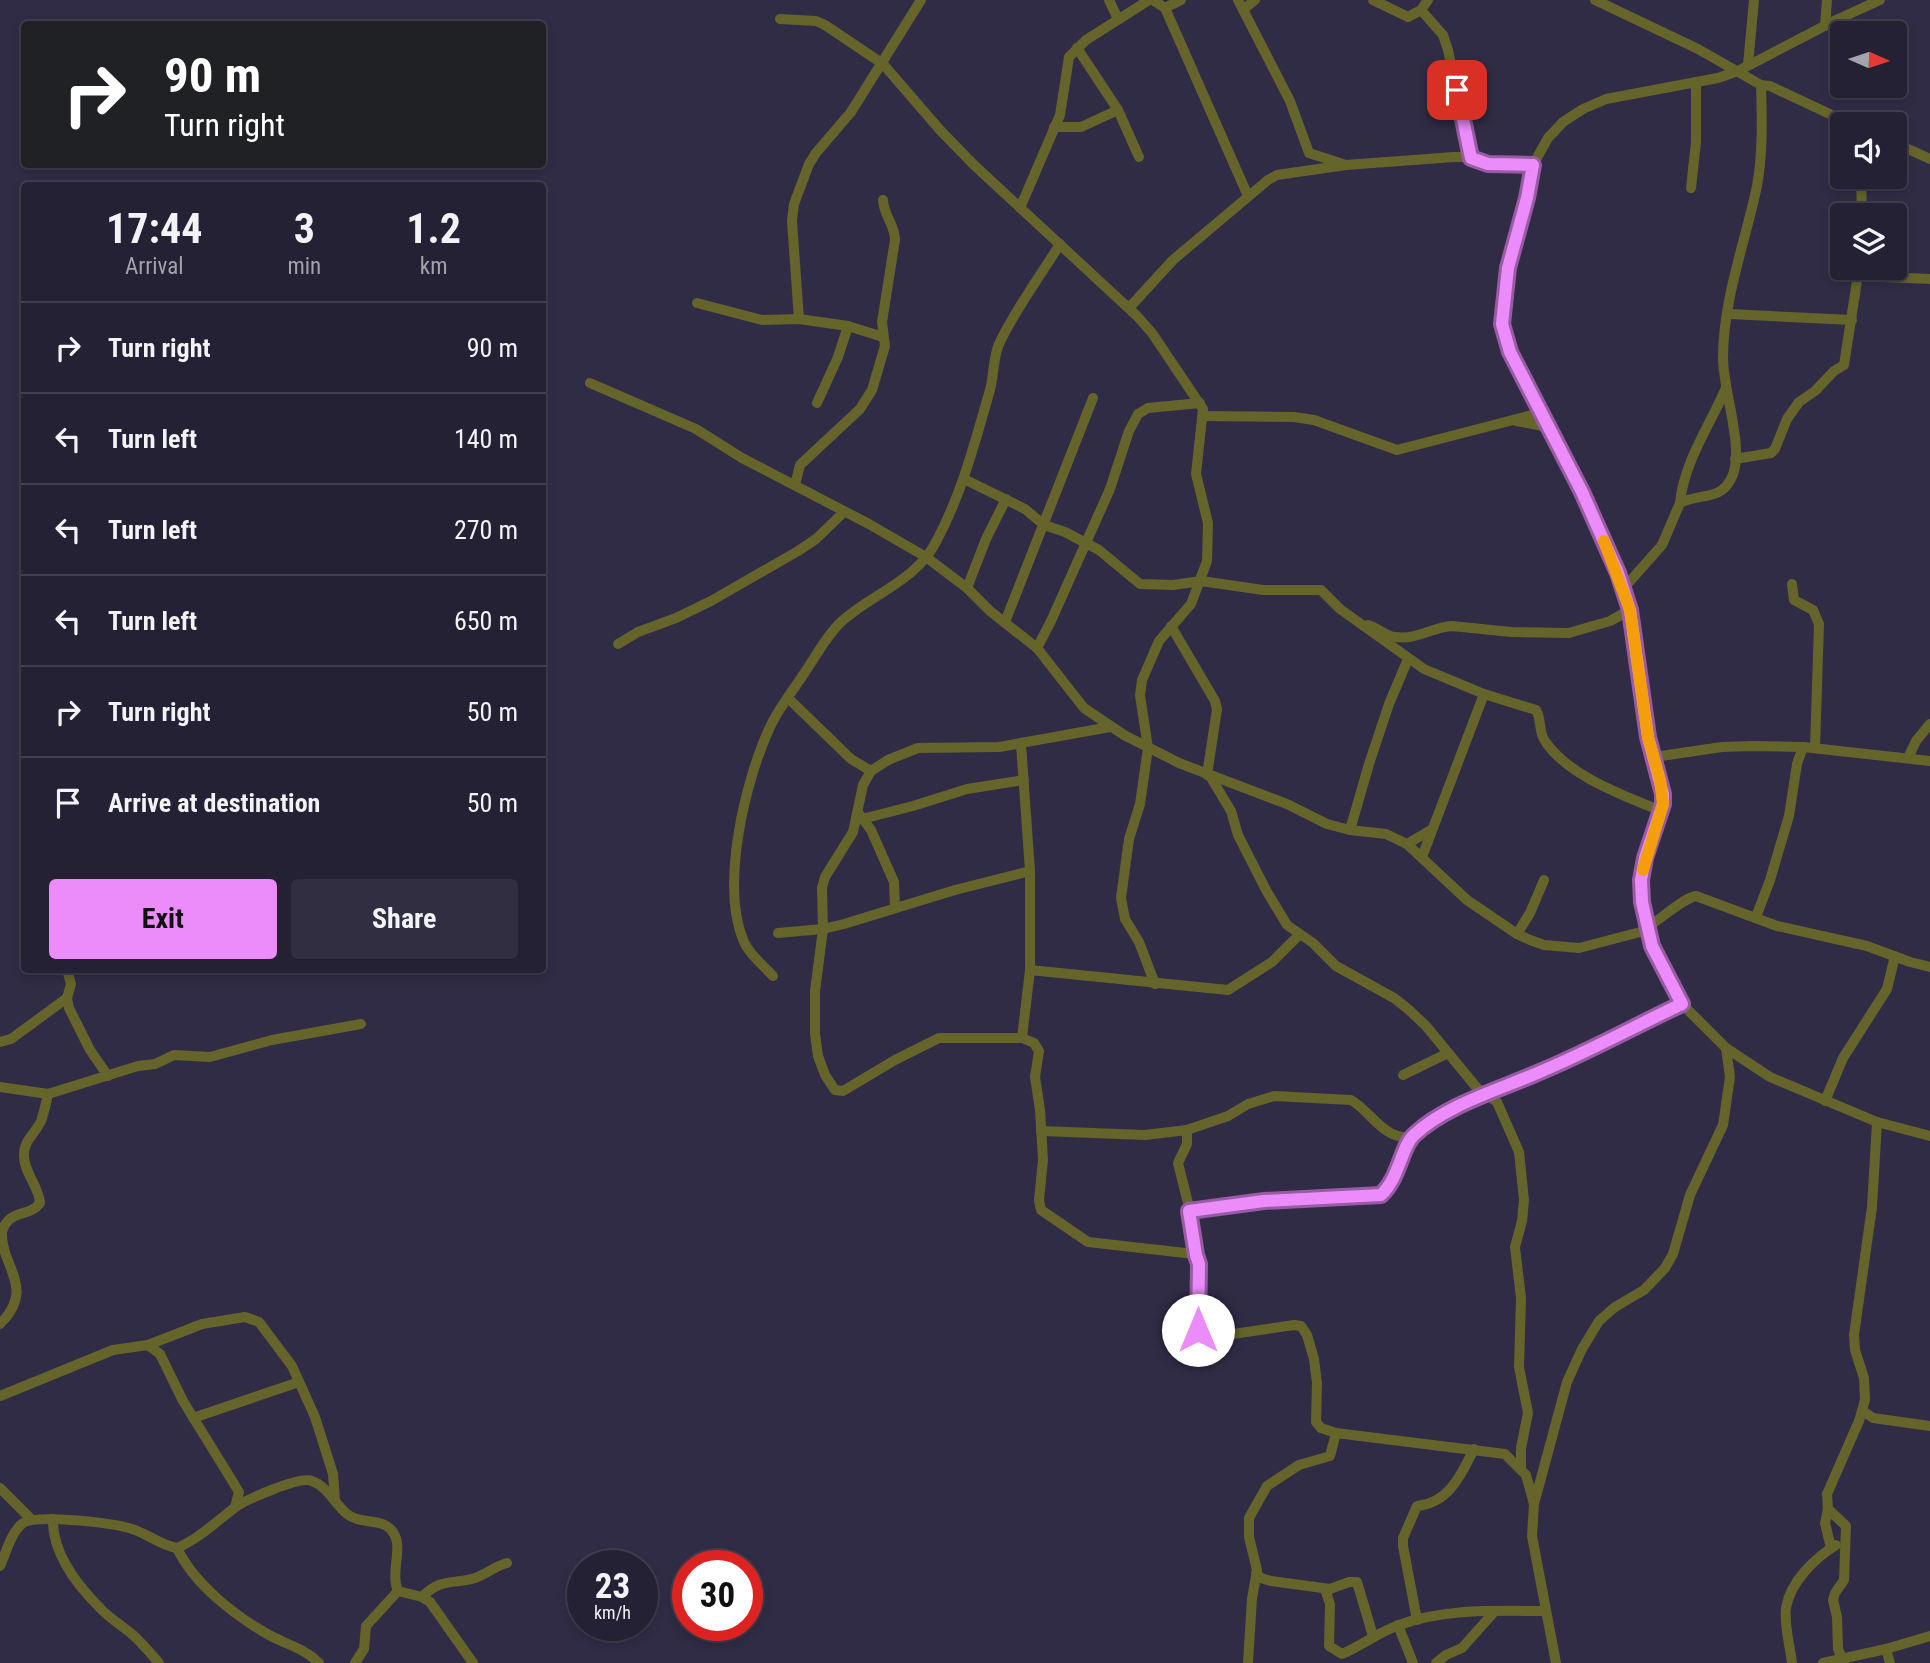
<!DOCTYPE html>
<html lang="en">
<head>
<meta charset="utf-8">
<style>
  :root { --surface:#242134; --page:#302e40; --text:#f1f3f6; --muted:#a3a3ac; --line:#413e4f; --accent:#ec8cfb }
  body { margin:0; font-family:"Roboto Condensed",sans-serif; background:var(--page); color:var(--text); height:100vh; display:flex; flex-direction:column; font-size:26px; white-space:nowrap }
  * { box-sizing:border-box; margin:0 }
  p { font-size:23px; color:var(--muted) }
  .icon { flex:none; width:38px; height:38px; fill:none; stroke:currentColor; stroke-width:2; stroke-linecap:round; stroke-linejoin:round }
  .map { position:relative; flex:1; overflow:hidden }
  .drawer { position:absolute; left:21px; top:182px; width:525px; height:791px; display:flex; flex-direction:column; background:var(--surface); border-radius:7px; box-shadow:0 4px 10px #0003,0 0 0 2px var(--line) }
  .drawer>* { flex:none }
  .banner { position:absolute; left:21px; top:21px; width:525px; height:147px; border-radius:7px; box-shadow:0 4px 10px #0003,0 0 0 2px var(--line); background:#202124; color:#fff; overflow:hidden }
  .needle { width:46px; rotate:93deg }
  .tools { position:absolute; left:1830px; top:21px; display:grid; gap:14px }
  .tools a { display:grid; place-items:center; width:77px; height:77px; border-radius:7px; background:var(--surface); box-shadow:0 4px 10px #0003,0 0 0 2px var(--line); font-size:35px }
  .speed { position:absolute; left:567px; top:1550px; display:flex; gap:14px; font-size:35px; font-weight:700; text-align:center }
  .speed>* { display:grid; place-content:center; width:91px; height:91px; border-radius:50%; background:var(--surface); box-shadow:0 4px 10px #0003,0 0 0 2px var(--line); line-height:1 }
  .speed small { font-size:18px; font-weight:400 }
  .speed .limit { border:10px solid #d22; background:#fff; color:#111 }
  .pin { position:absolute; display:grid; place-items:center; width:60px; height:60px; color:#fff; margin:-30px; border-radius:14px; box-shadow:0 4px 10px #0006 }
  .me { position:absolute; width:77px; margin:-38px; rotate:0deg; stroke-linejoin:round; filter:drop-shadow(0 0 5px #0008) }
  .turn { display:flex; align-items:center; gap:24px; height:147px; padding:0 28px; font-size:32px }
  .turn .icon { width:91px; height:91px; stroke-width:2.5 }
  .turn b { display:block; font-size:49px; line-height:60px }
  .eta { display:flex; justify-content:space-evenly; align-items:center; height:119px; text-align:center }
  .eta b { font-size:42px; font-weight:700; line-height:49px }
  .action { display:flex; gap:14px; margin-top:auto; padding:14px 28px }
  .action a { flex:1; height:80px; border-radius:7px; background:var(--accent); color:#111; font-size:28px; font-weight:700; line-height:80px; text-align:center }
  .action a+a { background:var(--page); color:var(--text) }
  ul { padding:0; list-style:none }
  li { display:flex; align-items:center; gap:21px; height:91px; padding:0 28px; border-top:2px solid var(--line) }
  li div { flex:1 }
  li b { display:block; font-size:26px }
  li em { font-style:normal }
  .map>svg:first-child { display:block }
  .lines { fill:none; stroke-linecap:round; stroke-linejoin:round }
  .minor { stroke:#64642b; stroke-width:10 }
  .route-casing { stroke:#995ba3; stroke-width:18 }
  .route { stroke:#ec8cfb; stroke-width:12 }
  .slow { stroke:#f59e0b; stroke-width:12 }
</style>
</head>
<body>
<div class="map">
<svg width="1930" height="1663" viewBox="0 0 1930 1663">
  <rect width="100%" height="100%" fill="#302c46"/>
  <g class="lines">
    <g class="minor">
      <path d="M 1109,0 L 1118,19"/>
      <path d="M 1153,0 L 1165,8 L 1181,0"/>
      <path d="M 1238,0 L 1290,101 L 1309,153 L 1346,165"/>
      <path d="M 1373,0 L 1408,17 L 1421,10 L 1428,0"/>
      <path d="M 1595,0 L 1698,49 L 1761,85 C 1762,118 1763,153 1757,186 C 1745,243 1723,300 1723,358 C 1723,392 1746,451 1731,479 C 1720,501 1699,493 1680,503 L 1662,545 L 1623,589"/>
      <path d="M 1880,0 L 1834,21 L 1738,71 L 1718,78 L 1606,99 L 1583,109 L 1563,122 L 1548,138 L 1533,165 L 1527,198 L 1508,268 L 1502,324 L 1510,352 L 1582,492 L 1618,573 L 1630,610 L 1649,737 L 1663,794 L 1663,804 L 1645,858 L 1641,880 L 1642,902 L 1652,945 L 1666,974 L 1682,1004 L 1726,1048 L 1770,1077 L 1877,1122 L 1930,1136"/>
      <path d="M 1165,8 L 1248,196"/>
      <path d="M 1244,9 L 1255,0"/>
      <path d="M 1421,10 L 1443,35 L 1448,50 L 1471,158"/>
      <path d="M 780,19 L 816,21 L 825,25 L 883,64 L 940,130 L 973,164 L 1137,316 L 1152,333 L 1203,409 L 1196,474 L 1208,523 L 1207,561 L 1191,604 L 1159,641 L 1142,680 L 1140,695 L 1148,748 L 1140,804 L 1129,839 L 1121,898 L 1125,919 L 1139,942 L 1155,984"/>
      <path d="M 1825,26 L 1827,0"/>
      <path d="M 1077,48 L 1118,110 L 1139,157"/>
      <path d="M 1748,65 L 1754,0"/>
      <path d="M 1761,85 L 1770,86 L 1851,124"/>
      <path d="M 1054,127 L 1081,127 L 1118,110"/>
      <path d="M 1895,143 L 1930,159"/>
      <path d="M 1861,177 L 1862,215"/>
      <path d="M 1691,188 L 1696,142 L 1696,82"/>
      <path d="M 1020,208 L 1060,115 L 1069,57 L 1086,40 L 1149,0"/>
      <path d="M 1858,276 L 1930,279"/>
      <path d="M 697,303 L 762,320 L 799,319 L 848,326 L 883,337"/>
      <path d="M 1129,308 L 1173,260 L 1268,180 L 1277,175 L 1346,165 L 1454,157 L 1468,157 L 1487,164 L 1533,165"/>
      <path d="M 1729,314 L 1852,320"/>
      <path d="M 799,319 L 792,221 L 794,204 L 809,164 L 816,153 L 851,112 L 921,0"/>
      <path d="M 590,383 L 696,429 L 742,458 L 869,524 L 926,557 L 967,588 L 990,611 L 1037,648 L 1084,708 L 1124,735 L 1179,763 L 1287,804 L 1327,824 L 1350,830 L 1386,834 L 1407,844 L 1467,900 L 1517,934 L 1530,940 L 1544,945 L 1579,948 L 1648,930"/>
      <path d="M 817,403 L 838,357 L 848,326"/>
      <path d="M 1204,416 L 1294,417 L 1314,420 L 1397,450 L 1540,413"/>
      <path d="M 1516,421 L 1548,427"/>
      <path d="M 1735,459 L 1771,453 L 1775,449 L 1787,419 L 1799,402 L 1815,391 L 1834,371 L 1844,365 L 1859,268"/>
      <path d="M 964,479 L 1025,509 L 1044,525 L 1065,532 L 1099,550 L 1140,584 L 1173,585 L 1201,581 L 1263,590 L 1321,590 L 1340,609 L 1424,669 L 1484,694 L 1536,710 C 1542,720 1538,731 1545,741 C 1568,776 1623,795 1661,811"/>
      <path d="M 795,485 L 800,465 L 860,409 L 872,390 L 885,346 L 882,322 L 895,240 C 895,224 884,217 883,200"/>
      <path d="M 1680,503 C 1684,462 1709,427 1725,390"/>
      <path d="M 1792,584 L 1794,600 L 1813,610 L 1819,624 L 1815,748"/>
      <path d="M 967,588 L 986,539 L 1006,499"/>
      <path d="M 1005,622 L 1093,398"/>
      <path d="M 1368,625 C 1378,628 1386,636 1395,637 C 1418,640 1432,627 1452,626 L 1511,632 L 1569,633 L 1610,621 L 1630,610"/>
      <path d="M 1171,626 L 1215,701 L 1217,709 L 1207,775"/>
      <path d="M 618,644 L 638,632 L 676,618 L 711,601 L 798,551 L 816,539 L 844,512"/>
      <path d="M 1037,648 L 1051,621 L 1110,489 L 1129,431 L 1138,414 L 1148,408 L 1200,403"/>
      <path d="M 789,699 L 851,759 L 871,771"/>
      <path d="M 1110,727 L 999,747 L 918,748 L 888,760 L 871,771 L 863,785 L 853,832 L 825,877 L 822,888 L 823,929 L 815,991 L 815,1034 L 818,1056 L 825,1075 L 835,1090 L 843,1091 L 895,1060 L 939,1038 L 1022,1038 L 1034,1043 L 1039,1051 L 1035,1077 L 1040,1110 L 1043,1160 L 1039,1200 L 1041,1210 L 1088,1242 L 1194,1254 L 1199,1263 L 1198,1327 L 1200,1333 L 1206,1338 L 1294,1325 L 1301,1326 L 1307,1335 L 1314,1359 L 1317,1383 L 1316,1422 L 1321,1428 L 1336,1433 L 1505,1454 L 1526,1475 L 1534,1504"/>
      <path d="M 1021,744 L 1030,871 L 1030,970 L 1022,1038"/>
      <path d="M 1654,757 L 1722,747 L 1754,746 L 1803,747 L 1930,761"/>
      <path d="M 1908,758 L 1916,741 L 1930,724"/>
      <path d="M 1210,776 L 1231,811 L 1238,835 L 1266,890 L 1287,925 L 1313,943 L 1336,966 L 1394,998 L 1408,1009 L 1426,1026 L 1477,1088 L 1497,1102 L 1501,1111 L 1519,1152 L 1524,1200 L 1522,1221 L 1515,1247 L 1521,1298 L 1519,1367 L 1528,1413 L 1521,1448 L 1521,1468"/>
      <path d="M 860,815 L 871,830 L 894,882 L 895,908"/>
      <path d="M 862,819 L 913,806 L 967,789 L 1024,780"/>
      <path d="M 1350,830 L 1369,764 L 1389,704 L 1408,659"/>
      <path d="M 1407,844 L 1431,830"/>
      <path d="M 1422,857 L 1484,694"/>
      <path d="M 1756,917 L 1770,880 L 1789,816 L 1797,764 L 1803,747"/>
      <path d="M 1647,927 C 1662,919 1681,899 1696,896 L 1777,926 L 1867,946 L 1910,962 L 1930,967"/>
      <path d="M 778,933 L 823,929 L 844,924 L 955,890 L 1030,871"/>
      <path d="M 1517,934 L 1530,913 L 1544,880"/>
      <path d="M 67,970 L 71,984 L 67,998 L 69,1008 L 90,1050 L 108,1076"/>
      <path d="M 1030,970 L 1228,990 L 1272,962 L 1299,935"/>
      <path d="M 773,976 C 765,967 751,956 745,944 C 719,888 745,781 770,727 C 779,707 795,688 807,669 C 818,653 827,635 841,622 C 873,593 917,581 937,540 C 962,493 975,442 990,390 C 994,375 993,358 999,344 C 1014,311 1041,275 1060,244"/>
      <path d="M 0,1042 L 11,1039 L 67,998"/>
      <path d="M 1403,1075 L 1448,1053"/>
      <path d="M 0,1087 L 48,1094 L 138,1066 L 155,1064 L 174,1055 L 210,1057 L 272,1040 L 361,1024"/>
      <path d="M 1825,1101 L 1843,1058 L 1887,989 L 1895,956"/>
      <path d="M 1187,1130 L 1187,1144 L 1178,1163 L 1190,1211 L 1196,1255"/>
      <path d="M 1041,1131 L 1145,1135 L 1187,1130 L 1228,1116 L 1248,1104 L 1274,1096 L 1351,1100 C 1369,1110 1383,1138 1407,1137 C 1418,1136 1446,1114 1458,1107 C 1490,1090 1524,1080 1556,1065 C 1599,1046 1640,1024 1682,1004"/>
      <path d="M 1190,1211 L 1264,1201 L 1381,1194 L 1394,1179 L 1412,1136"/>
      <path d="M 0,1324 C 37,1287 0,1267 2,1231 C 10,1208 29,1218 40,1203 C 39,1186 24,1173 24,1156 C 23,1141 35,1134 41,1121 C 44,1113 46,1103 48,1094"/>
      <path d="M 148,1345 L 202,1324 L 245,1317 L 259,1322 L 292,1366 L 315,1417 L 333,1474 L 335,1500"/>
      <path d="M 0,1396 L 113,1350 L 148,1345 L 160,1354 L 183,1401 L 239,1492 L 235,1507"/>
      <path d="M 1863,1411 L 1873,1418 L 1930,1426"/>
      <path d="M 193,1418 L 299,1382"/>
      <path d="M 0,1488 L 31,1519"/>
      <path d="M 1828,1509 L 1846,1526 L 1844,1580 L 1835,1593 L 1833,1600 L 1837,1617 L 1838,1649 L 1844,1663"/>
      <path d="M 53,1519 C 52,1553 77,1585 100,1608 C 110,1619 123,1626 133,1635 C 143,1644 151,1654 159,1663"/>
      <path d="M 177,1548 C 194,1584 236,1617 271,1636 C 288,1645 305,1649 319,1663"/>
      <path d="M 1831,1548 L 1825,1523 L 1828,1509 L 1827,1494 L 1859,1421 L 1865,1400 L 1864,1378 L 1855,1350 L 1854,1335 L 1872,1207 L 1877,1122"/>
      <path d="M 0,1566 C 6,1553 11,1532 23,1523 C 36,1514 115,1523 132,1529 C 148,1534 160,1545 177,1548 C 198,1539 215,1523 233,1509 C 244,1500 300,1476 312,1481 C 328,1487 335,1504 347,1514 C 361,1526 385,1516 394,1534 C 403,1548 390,1573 398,1591 L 422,1597 L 430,1602 L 473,1663"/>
      <path d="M 1256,1573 L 1261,1578 L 1271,1581 L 1330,1589 L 1349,1582 L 1357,1582 L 1373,1636"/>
      <path d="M 1325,1589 L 1330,1604 L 1329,1646 L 1342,1654 C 1361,1646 1379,1632 1399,1625 C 1446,1608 1497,1611 1545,1611"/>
      <path d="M 422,1597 C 442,1577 452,1585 475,1578 C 487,1574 495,1566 507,1563"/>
      <path d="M 1417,1620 L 1403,1546 L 1403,1538 L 1417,1506 C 1449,1503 1461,1475 1474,1449"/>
      <path d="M 1398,1625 L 1413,1663"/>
      <path d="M 1886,1649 L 1890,1663"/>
      <path d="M 355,1663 L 364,1649 L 366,1626 L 398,1591"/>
      <path d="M 1248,1663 L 1252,1599 L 1257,1570 L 1249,1537 L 1249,1518 L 1267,1486 L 1299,1465 L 1330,1456 L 1336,1433"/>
      <path d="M 1436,1663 L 1446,1655 L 1462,1648 L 1495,1611"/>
      <path d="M 1556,1663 L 1532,1536 L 1534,1504 L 1567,1382 L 1582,1349 L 1599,1321 L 1615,1307 L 1644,1290 L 1665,1268 L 1673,1254 L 1690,1195 L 1723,1125 L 1730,1077 L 1726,1048"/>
      <path d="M 1792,1663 C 1790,1646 1784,1625 1786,1608 C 1790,1582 1815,1558 1836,1545"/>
      <path d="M 1823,1663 L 1886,1649 L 1930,1636"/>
    </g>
  </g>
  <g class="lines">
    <g class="route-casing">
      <path id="route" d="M 1198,1330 L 1199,1264 L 1196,1255 L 1189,1211 L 1264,1201 L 1381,1195 C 1400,1177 1401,1147 1414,1135 C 1447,1104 1502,1089 1542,1071 C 1590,1051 1635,1026 1682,1004 L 1652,946 L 1642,902 L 1641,880 L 1645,858 L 1663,804 L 1663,794 L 1648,737 L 1630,610 L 1618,573 L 1582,492 L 1510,352 L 1502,324 L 1508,268 L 1527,198 L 1533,165 L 1488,164 L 1471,158 L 1457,90"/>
    </g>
    <use href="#route" class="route"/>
    <path class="slow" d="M 1604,541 L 1630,610 L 1648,737 L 1660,780 L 1663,804 L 1643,870"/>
  </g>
</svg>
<div class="tools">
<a><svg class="needle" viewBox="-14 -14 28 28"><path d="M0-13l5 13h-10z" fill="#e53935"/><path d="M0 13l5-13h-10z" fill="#a3a3ac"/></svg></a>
<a><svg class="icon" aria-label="sound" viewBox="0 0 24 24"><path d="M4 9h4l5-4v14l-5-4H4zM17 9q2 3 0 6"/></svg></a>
<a><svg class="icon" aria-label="layers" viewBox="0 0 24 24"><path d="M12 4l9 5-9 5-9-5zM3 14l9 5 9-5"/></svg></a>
</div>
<div class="speed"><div>23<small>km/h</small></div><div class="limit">30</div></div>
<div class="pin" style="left:1457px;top:90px;background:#d93025"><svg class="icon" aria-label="arrive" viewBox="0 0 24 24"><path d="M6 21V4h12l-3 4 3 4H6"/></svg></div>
<svg class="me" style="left:1198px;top:1330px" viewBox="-20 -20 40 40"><circle r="19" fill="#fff"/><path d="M0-13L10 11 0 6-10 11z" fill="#ec8cfb"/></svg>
<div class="banner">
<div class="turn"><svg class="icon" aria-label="right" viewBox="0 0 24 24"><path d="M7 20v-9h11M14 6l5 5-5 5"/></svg><div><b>90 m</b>Turn right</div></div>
</div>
<section class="drawer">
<div class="eta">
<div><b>17:44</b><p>Arrival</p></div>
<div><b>3</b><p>min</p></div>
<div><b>1.2</b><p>km</p></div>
</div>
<ul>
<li><svg class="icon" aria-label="right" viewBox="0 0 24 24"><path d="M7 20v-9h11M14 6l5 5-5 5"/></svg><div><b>Turn right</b></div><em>90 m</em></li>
<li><svg class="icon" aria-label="left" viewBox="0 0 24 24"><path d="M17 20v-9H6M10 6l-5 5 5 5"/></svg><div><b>Turn left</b></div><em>140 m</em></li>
<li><svg class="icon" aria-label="left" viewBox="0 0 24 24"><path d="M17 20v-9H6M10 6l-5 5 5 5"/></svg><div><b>Turn left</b></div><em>270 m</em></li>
<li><svg class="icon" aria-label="left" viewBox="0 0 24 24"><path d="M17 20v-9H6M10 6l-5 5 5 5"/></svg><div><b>Turn left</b></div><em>650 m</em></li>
<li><svg class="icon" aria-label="right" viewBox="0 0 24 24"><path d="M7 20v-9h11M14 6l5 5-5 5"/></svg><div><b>Turn right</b></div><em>50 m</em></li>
<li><svg class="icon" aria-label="arrive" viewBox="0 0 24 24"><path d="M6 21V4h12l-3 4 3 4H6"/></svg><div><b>Arrive at destination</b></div><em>50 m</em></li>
</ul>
<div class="action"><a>Exit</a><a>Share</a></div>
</section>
</div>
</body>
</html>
